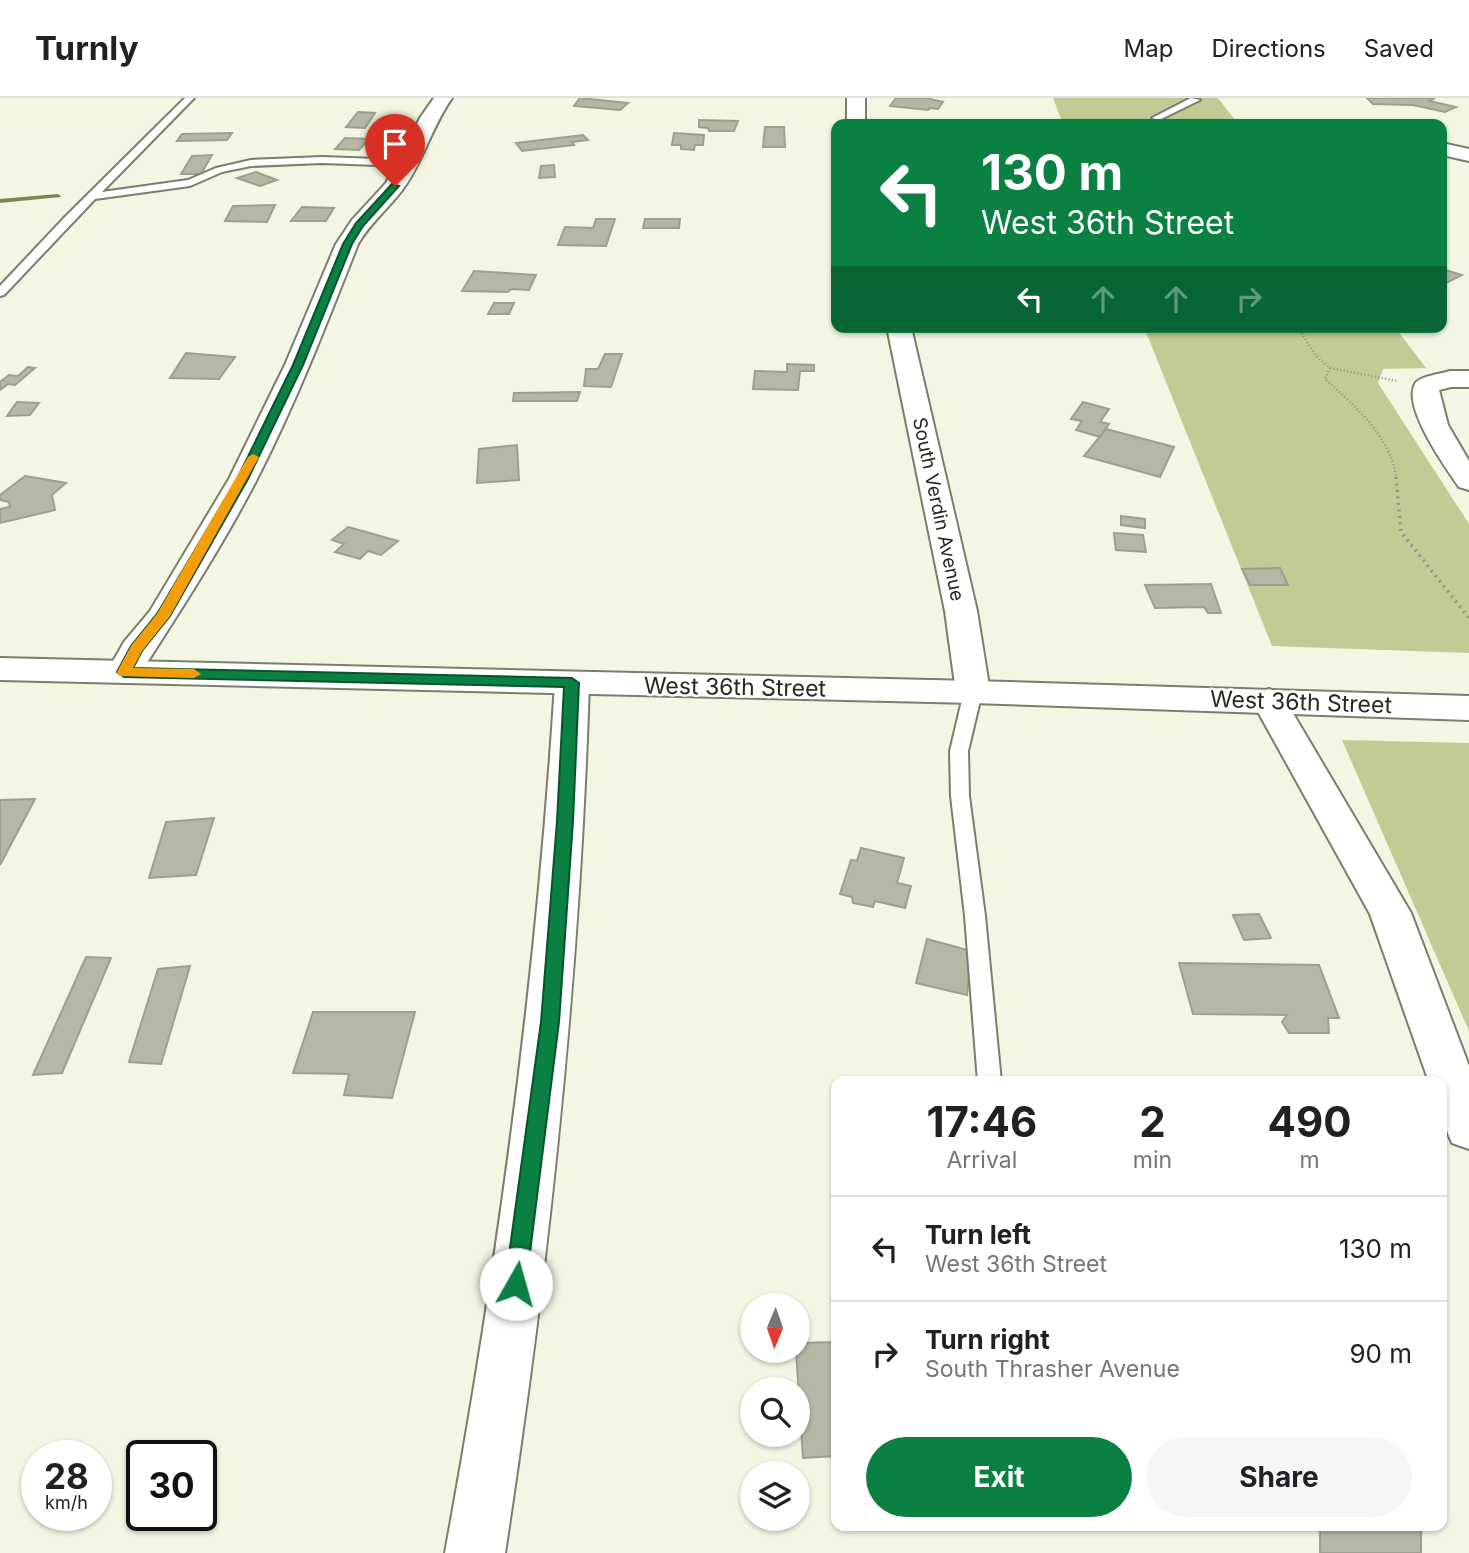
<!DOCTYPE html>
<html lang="en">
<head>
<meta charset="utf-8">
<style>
  :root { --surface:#fff; --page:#f6f6f6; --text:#202124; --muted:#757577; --line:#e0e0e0; --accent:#0b8043 }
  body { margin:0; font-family:Inter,sans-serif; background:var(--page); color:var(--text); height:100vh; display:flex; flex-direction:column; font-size:26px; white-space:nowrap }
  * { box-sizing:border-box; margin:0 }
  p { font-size:23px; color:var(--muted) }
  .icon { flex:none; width:38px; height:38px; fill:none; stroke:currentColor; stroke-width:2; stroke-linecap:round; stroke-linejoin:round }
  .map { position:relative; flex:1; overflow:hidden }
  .drawer { position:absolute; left:831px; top:978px; width:616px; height:455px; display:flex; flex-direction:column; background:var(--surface); border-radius:14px; box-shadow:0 2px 5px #0004 }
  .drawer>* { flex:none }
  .hud { position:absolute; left:831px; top:21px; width:616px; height:214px; border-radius:14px; box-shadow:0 2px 5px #0004; background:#0b8043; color:#fff; overflow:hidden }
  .needle { width:46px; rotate:182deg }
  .controls { position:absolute; left:740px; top:1195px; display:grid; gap:14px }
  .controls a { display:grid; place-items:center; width:70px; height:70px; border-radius:50%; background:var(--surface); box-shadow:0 2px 5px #0004; font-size:35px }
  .speed { position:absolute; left:21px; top:1342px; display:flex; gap:14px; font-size:35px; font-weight:700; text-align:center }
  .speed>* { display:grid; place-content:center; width:91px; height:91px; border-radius:50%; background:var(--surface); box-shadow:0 2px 5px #0004; line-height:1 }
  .speed small { font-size:18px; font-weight:400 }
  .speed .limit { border:4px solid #111; border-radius:10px; background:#fff; color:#111 }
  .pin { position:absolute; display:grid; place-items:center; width:60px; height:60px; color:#fff; margin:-72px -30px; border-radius:50% 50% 50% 0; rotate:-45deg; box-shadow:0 0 7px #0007 }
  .pin .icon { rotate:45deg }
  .me { position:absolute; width:77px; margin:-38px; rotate:7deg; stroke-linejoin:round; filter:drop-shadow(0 0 5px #0008) }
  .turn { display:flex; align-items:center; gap:24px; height:147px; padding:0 35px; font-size:32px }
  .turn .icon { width:91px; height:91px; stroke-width:2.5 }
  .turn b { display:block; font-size:49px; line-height:60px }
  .lanes { display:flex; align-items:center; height:66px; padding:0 35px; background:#0003; justify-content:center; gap:35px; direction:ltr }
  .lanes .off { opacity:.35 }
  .eta { display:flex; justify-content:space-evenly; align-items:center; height:119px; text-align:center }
  .eta b { font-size:42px; font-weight:700; line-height:49px }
  .primary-button { display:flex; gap:14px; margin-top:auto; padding:14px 35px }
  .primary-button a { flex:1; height:80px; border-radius:42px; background:var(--accent); color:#fff; font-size:28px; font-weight:700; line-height:80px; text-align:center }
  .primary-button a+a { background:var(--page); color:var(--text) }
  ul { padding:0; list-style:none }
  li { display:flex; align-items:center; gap:21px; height:105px; padding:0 35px; border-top:2px solid var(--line) }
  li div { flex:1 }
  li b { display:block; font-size:26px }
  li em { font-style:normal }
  header { display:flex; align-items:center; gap:42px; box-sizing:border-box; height:98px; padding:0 35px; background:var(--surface); border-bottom:2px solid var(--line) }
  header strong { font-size:33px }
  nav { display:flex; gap:38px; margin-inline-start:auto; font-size:24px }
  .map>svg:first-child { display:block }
  .green { fill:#c1cc95 }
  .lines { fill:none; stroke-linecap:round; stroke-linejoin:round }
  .stream { fill:#7b8650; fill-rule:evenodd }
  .building { fill:#b4b8a5; stroke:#9ca08d; stroke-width:2 }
  .service-casing { stroke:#7a7e6c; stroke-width:4 }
  .minor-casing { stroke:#7a7e6c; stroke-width:4 }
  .tertiary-casing { stroke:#7a7e6c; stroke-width:4 }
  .path-far1 { stroke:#919486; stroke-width:2.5; stroke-dasharray:1 2.5; stroke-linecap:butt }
  .path { stroke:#919486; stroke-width:3.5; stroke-dasharray:2 4.5; stroke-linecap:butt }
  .service { fill:#fff; fill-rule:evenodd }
  .minor { fill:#fff; fill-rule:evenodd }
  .tertiary { fill:#fff; fill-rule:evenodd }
  .route { fill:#0b8043; stroke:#07532c; stroke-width:2 }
  .slow { fill:#f59e0b }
  .labels { text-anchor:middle; stroke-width:5; stroke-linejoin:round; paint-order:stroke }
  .far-street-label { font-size:19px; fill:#262820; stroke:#fff }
  .street-label { font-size:23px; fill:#262820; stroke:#fff }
</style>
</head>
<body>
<header>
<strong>Turnly</strong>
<nav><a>Map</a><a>Directions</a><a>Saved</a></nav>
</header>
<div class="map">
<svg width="1469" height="1455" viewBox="0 0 1469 1455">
  <rect width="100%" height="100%" fill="#f2f6e2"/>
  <g class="green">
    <path d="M 1053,0 L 1218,0 L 1238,26 L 1063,26 Z"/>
    <path d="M 1144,229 L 1395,229 L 1426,270 L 1383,271 L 1378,285 L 1469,426 L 1469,555 L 1272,548 Z"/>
    <path d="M 1342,642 L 1469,645 L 1469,933 Z"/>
  </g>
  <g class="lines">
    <path class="stream" d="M 58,96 L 61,98 L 60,99 L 0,105 L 0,101 Z"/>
  </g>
  <g class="building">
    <path d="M 580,0 L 628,5 L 620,12 L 574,8 Z"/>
    <path d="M 896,0 L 926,0 L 943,4 L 938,11 L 930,10 L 928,12 L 890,8 Z"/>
    <path d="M 1367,0 L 1435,0 L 1429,3 L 1456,9 L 1445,14 L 1413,7 L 1373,6 Z"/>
    <path d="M 358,14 L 375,15 L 365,30 L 346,29 Z"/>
    <path d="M 699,22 L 738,23 L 734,33 L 709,33 L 708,30 L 699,29 Z"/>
    <path d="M 765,29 L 784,29 L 785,49 L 763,49 Z"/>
    <path d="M 232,35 L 227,42 L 177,43 L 182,36 Z"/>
    <path d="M 674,35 L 704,37 L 703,47 L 695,47 L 694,52 L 681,51 L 681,47 L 672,47 Z"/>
    <path d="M 583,37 L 588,42 L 572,44 L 574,47 L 522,53 L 516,45 Z"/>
    <path d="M 345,40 L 369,41 L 359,52 L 335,51 Z"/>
    <path d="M 212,57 L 201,76 L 181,76 L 192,58 Z"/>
    <path d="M 554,67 L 555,79 L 539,80 L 541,68 Z"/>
    <path d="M 256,74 L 277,82 L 260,88 L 237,80 Z"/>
    <path d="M 275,107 L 267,124 L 225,123 L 233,108 Z"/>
    <path d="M 302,109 L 334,110 L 326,123 L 291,123 Z"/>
    <path d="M 596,121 L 615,121 L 606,148 L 558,147 L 565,129 L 593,130 Z"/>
    <path d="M 645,121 L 680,121 L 679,130 L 643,130 Z"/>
    <path d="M 1442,171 L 1462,177 L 1442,187 Z"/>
    <path d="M 474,173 L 536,177 L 529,192 L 511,191 L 508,194 L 462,193 Z"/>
    <path d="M 494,205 L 514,205 L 509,216 L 488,216 Z"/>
    <path d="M 186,255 L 235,259 L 219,281 L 170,280 Z"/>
    <path d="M 605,256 L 622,256 L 611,289 L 584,288 L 586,271 L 598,271 Z"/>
    <path d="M 787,266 L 814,267 L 814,273 L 800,273 L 798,292 L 753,291 L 755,273 L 787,274 Z"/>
    <path d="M 28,269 L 35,270 L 15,287 L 8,286 L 0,292 L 0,284 L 9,277 L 18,278 Z"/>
    <path d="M 580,294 L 577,303 L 513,303 L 514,295 Z"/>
    <path d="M 17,304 L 39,305 L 30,317 L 7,318 Z"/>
    <path d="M 1083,304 L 1109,311 L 1100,324 L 1109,326 L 1100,339 L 1076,332 L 1082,323 L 1071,321 Z"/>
    <path d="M 1106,331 L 1174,349 L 1160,379 L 1084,358 Z"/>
    <path d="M 517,347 L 519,382 L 477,385 L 479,351 Z"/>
    <path d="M 25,378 L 66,385 L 52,397 L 55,412 L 0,425 L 0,411 L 10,409 L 9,404 L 0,402 L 0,397 Z"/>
    <path d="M 1121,418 L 1145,421 L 1145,430 L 1121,427 Z"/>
    <path d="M 348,429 L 398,443 L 381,457 L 368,453 L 360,461 L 335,454 L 344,446 L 332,442 Z"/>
    <path d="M 1114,435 L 1143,437 L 1146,454 L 1116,452 Z"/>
    <path d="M 1280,470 L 1288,487 L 1250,487 L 1242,471 Z"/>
    <path d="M 1211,486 L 1221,515 L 1208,515 L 1204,509 L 1155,510 L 1145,487 Z"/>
    <path d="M 35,701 L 0,767 L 0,702 Z"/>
    <path d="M 214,720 L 196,777 L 149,780 L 166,724 Z"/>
    <path d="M 861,750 L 904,760 L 897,785 L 911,788 L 905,810 L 875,803 L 873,809 L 853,805 L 852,799 L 840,796 L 851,762 L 857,763 Z"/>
    <path d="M 1259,816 L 1271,840 L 1244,842 L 1233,817 Z"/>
    <path d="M 927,841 L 971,853 L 967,897 L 916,885 Z"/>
    <path d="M 86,859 L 111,860 L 62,975 L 33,977 Z"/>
    <path d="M 1179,865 L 1319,867 L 1339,920 L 1328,920 L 1329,935 L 1289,935 L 1282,924 L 1287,917 L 1193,916 Z"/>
    <path d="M 190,868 L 161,966 L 129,964 L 158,871 Z"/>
    <path d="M 313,914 L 415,914 L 392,1000 L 344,997 L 349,976 L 293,975 Z"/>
    <path d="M 836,1244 L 836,1358 L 803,1360 L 796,1253 L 798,1245 Z"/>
    <rect x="1320" y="1428" width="101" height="27"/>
  </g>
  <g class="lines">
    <g class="service-casing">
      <g id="service">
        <path d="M 185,0 L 194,0 L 102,94 L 188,82 L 216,70 L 251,62 L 322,59 L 405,62 L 410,65 L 405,68 L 322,65 L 251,68 L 222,74 L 190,88 L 95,101 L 4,197 L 0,198 L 0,188 L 64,120 Z"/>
        <path d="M 1191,0 L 1200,2 L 1159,22 L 1152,20 Z"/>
        <path d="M 973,588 L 982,594 L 968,653 L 969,698 L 985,818 L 1001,984 L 978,984 L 965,818 L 951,698 L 950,653 L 964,594 Z"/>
      </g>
    </g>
    <g class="minor-casing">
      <g id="minor">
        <path d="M 434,0 L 452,0 C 432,28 422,66 403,91 C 388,111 370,125 358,146 C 327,225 296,305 257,381 C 221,451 178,516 136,582 L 124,585 L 112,582 L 107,574 L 124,544 L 150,513 L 229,381 L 285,267 L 336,146 L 352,122 L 386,85 L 420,20 Z"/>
        <rect x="847" y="0" width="18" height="26"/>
        <path d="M 1442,45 L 1469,51 L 1469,63 L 1442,57 Z"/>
        <path d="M 887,229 L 911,229 L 977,513 L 990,594 L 985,602 L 973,605 L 961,602 L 956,594 L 945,513 Z"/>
        <path d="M 1450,273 L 1469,273 L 1469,289 L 1451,289 L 1439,292 L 1448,327 L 1469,363 L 1469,392 L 1459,389 C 1446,370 1402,309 1415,286 C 1419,278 1441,276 1450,273 Z"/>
        <path d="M 572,574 L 584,577 L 589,585 C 580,877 549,1166 505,1455 L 445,1455 C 498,1167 537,878 555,585 L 560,577 Z"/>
        <path d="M 1269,591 L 1281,595 L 1411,815 L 1469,968 L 1469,1051 L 1452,1045 C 1442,1024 1442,1007 1442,984 L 1429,984 L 1370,816 L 1252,603 L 1257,595 Z"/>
      </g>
    </g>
    <g class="tertiary-casing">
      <path id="tertiary" d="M 0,560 L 973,583 L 1469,598 L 1469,622 L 973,605 L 0,582 Z"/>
    </g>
    <g class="path-far1">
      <path d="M 1298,229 L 1316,258 L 1330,270 L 1325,281 C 1354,307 1392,340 1396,380"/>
      <path d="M 1330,270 L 1397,283"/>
    </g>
    <path class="path" d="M 1396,379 L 1401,434 L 1469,520"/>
    <use href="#service" class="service"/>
    <use href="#minor" class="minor"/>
    <use href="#tertiary" class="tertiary"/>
  </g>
  <path class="route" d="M 392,86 L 399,88 L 363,128 L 352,146 L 303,267 L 248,381 L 170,518 L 142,553 L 133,570 L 572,580 L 579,585 L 573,723 L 559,924 L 526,1186 L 523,1193 L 516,1197 L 508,1193 L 505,1186 L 541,924 L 557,723 L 564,589 L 124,579 L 117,574 L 131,548 L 157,516 L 237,381 L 293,267 L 343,146 L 356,125 Z"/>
  <path class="slow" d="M 253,356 L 259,359 L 170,518 L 142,553 L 133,570 L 194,571 L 201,576 L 194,580 L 119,578 L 117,574 L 131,548 L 157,516 L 248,359 Z"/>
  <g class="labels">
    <g class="far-street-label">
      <text transform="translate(939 411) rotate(78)" y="7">South Verdin Avenue</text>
    </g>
    <g class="street-label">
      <text transform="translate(735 589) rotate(1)" y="8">West 36th Street</text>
      <text transform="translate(1301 604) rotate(2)" y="8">West 36th Street</text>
    </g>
  </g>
</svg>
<div class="controls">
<a><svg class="needle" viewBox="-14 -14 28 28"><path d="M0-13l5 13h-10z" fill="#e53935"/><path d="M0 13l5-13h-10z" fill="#757577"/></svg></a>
<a><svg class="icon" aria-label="search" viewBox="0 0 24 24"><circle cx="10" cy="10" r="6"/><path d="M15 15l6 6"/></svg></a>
<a><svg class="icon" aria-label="layers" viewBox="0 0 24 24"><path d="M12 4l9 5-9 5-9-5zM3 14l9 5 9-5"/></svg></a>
</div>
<div class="speed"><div>28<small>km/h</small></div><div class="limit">30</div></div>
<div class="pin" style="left:395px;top:88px;background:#d93025"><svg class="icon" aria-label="arrive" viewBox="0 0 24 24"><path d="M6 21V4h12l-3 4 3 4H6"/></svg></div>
<svg class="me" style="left:516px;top:1186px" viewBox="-20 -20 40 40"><circle r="19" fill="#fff"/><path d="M0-13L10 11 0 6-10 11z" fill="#0b8043"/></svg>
<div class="hud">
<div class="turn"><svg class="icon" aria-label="left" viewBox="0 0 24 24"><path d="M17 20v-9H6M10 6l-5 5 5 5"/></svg><div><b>130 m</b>West 36th Street</div></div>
<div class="lanes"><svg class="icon" aria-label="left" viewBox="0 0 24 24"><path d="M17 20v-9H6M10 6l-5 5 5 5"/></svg><svg class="icon off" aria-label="ahead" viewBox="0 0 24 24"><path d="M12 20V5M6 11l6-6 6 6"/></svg><svg class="icon off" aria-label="ahead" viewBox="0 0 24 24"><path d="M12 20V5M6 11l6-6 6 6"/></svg><svg class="icon off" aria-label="right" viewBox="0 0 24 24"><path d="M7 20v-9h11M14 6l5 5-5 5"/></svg></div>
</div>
<section class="drawer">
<div class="eta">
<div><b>17:46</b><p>Arrival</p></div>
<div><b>2</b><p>min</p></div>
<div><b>490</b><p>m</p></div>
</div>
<ul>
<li><svg class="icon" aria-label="left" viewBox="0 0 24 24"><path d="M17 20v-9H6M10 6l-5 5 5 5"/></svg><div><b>Turn left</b><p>West 36th Street</p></div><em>130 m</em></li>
<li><svg class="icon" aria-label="right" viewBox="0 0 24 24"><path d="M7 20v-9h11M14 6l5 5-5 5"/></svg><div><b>Turn right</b><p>South Thrasher Avenue</p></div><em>90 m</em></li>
</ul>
<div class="primary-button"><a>Exit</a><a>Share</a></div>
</section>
</div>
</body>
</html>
